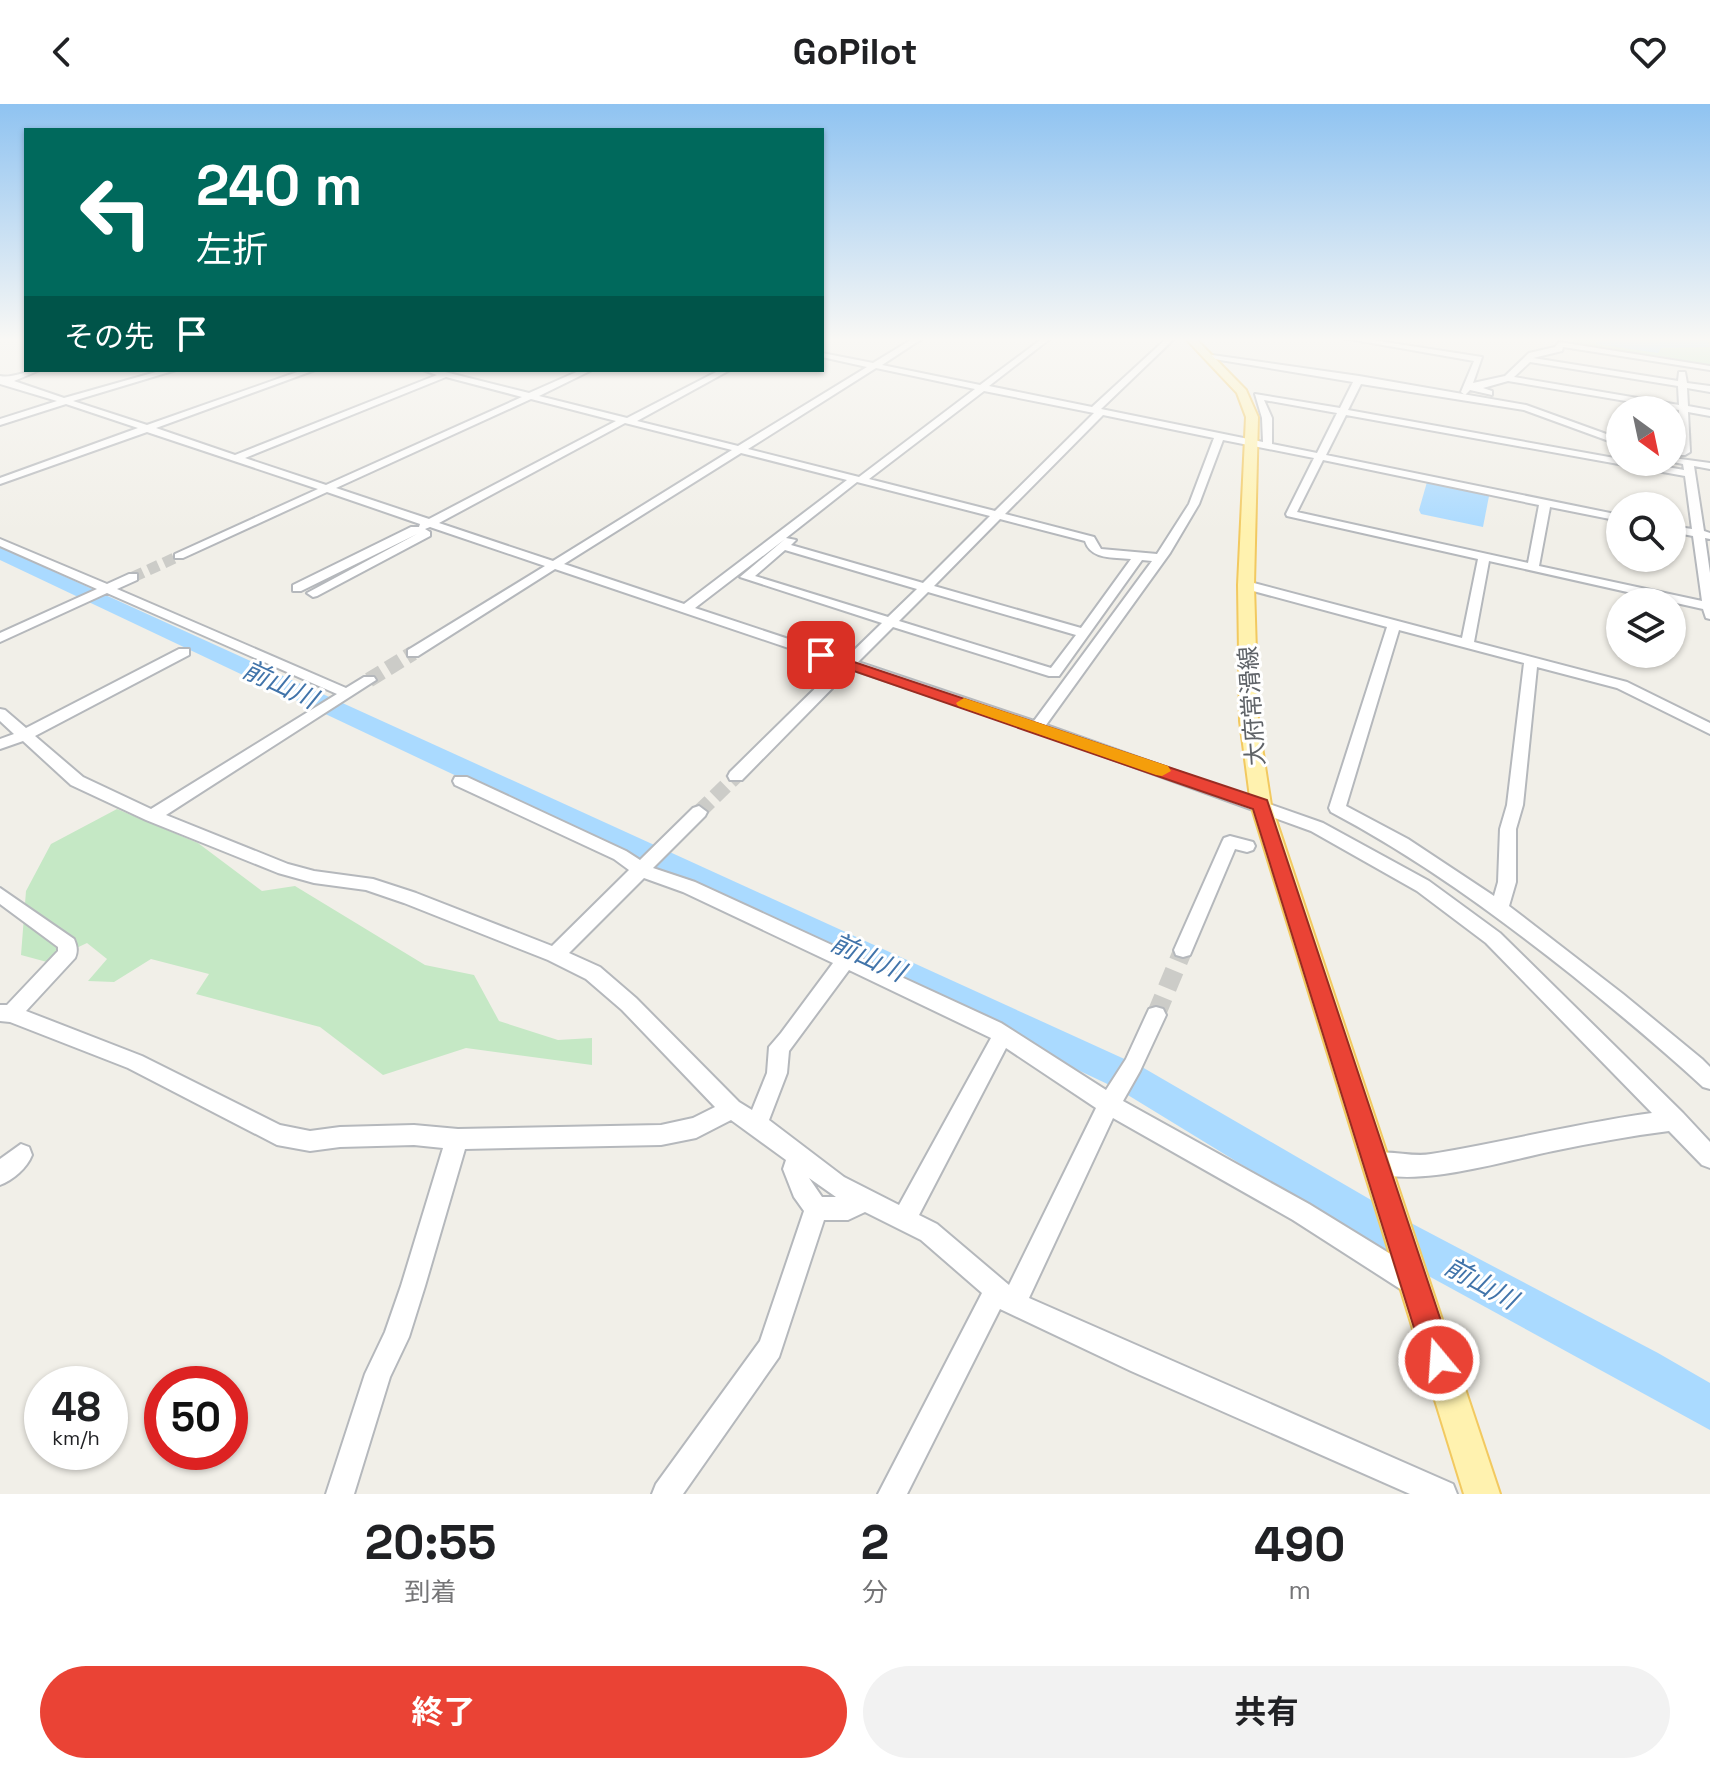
<!DOCTYPE html>
<html lang="ja">
<head>
<meta charset="utf-8">
<style>
  :root { --surface:#fff; --page:#f2f2f2; --text:#202124; --muted:#757577; --accent:#ea4335 }
  body { margin:0; font-family:"Space Grotesk","Noto Sans JP",sans-serif; background:var(--page); color:var(--text); height:100vh; display:flex; flex-direction:column; font-size:30px; white-space:nowrap }
  * { box-sizing:border-box; margin:0 }
  p { font-size:26px; color:var(--muted) }
  .icon { flex:none; width:44px; height:44px; fill:none; stroke:currentColor; stroke-width:2; stroke-linecap:round; stroke-linejoin:round }
  .map { position:relative; height:1390px; overflow:hidden }
  .panel { display:flex; flex-direction:column; background:var(--surface); flex:1 }
  .panel>* { flex:none }
  .hud { position:absolute; left:24px; top:24px; width:800px; height:244px; border-radius:0px; box-shadow:0 2px 6px #0004; background:#00695c; color:#fff; overflow:hidden }
  .needle { width:52px; rotate:147deg }
  .controls { position:absolute; left:1606px; top:292px; display:grid; gap:16px }
  .controls a { display:grid; place-items:center; width:80px; height:80px; border-radius:50%; background:var(--surface); box-shadow:0 2px 6px #0004; font-size:40px }
  .speed { position:absolute; left:24px; top:1262px; display:flex; gap:16px; font-size:40px; font-weight:700; text-align:center }
  .speed>* { display:grid; place-content:center; width:104px; height:104px; border-radius:50%; background:var(--surface); box-shadow:0 2px 6px #0004; line-height:1 }
  .speed small { font-size:20px; font-weight:400 }
  .speed .limit { border:12px solid #d22; background:#fff; color:#111 }
  .pin { position:absolute; display:grid; place-items:center; width:68px; height:68px; color:#fff; margin:-34px; border-radius:16px; box-shadow:0 4px 12px #0006 }
  .me { position:absolute; width:88px; margin:-44px; rotate:342deg; stroke-linejoin:round; filter:drop-shadow(0 0 6px #0008) }
  .turn { display:flex; align-items:center; gap:28px; height:168px; padding:0 40px; font-size:36px }
  .turn .icon { width:104px; height:104px; stroke-width:2.5 }
  .turn b { display:block; font-size:56px; line-height:68px }
  .then { display:flex; align-items:center; height:76px; padding:0 40px; background:#0003; gap:16px; font-size:30px }
  .eta { display:flex; justify-content:space-evenly; align-items:center; height:136px; text-align:center }
  .eta b { font-size:48px; font-weight:700; line-height:56px }
  .button { display:flex; gap:16px; margin-top:auto; padding:16px 40px }
  .button a { flex:1; height:92px; border-radius:48px; background:var(--accent); color:#fff; font-size:32px; font-weight:700; line-height:92px; text-align:center }
  .button a+a { background:var(--page); color:var(--text) }
  header { display:flex; justify-content:space-between; align-items:center; height:104px; padding:0 40px; background:var(--surface); font-size:36px; font-weight:700 }
  .map>svg:first-child { display:block }
  .green { fill:#c5e8c5 }
  .water { fill:#aadaff }
  .lines { fill:none; stroke-linecap:round; stroke-linejoin:round }
  .river { fill:#aadaff; fill-rule:evenodd }
  .minor-tunnel-far2 { stroke:#ccccc8; stroke-width:11; stroke-dasharray:11 6; stroke-linecap:butt }
  .minor-tunnel-far1 { stroke:#ccccc8; stroke-width:15; stroke-dasharray:15 7; stroke-linecap:butt }
  .minor-tunnel { stroke:#ccccc8; stroke-width:19; stroke-dasharray:19 10; stroke-linecap:butt }
  .minor-casing { stroke:#b5b8bc; stroke-width:4 }
  .major-casing { stroke:#f2c960; stroke-width:4 }
  .minor { fill:#fff; fill-rule:evenodd }
  .major { fill:#fff2af; fill-rule:evenodd }
  .route { fill:#ea4335; stroke:#982c22; stroke-width:2 }
  .slow { fill:#f59e0b }
  .labels { text-anchor:middle; stroke-width:6; stroke-linejoin:round; paint-order:stroke }
  .street-label { font-size:24px; fill:#5f6368; stroke:#fff }
  .water-label { font-size:26px; font-style:italic; fill:#4174aa; stroke:#fff }
</style>
</head>
<body>
<header><svg class="icon" aria-label="back" viewBox="0 0 24 24"><path d="M15 5l-7 7 7 7"/></svg>GoPilot<svg class="icon" aria-label="heart" viewBox="0 0 24 24"><path d="M12 20l-8-8c-3-5 5-10 8-4 3-6 11-1 8 4z"/></svg></header>
<div class="map">
<svg width="1710" height="1390" viewBox="0 0 1710 1390">
  <rect width="100%" height="100%" fill="#f1efe8"/>
  <g class="green">
    <path d="M 1589,234 L 1710,234 L 1710,261 L 1571,240 L 1572,237 Z"/>
    <path d="M 117,705 L 198,739 L 262,787 L 295,782 L 425,861 L 474,871 L 499,917 L 558,936 L 592,934 L 592,961 L 466,944 L 383,971 L 320,923 L 196,890 L 209,870 L 151,855 L 114,878 L 88,877 L 107,855 L 87,839 L 47,858 L 21,851 L 26,787 L 51,740 Z"/>
  </g>
  <g class="water">
    <path d="M 1613,234 L 1707,234 L 1710,243 L 1661,244 L 1658,249 L 1596,240 L 1597,237 Z"/>
    <path d="M 1427,378 L 1489,392 L 1483,423 L 1421,410 L 1419,406 Z"/>
  </g>
  <g class="lines">
    <path class="river" d="M 0,443 L 1142,963 L 1409,1118 L 1658,1249 L 1710,1279 L 1710,1326 L 1381,1146 L 1118,985 L 0,456 Z"/>
    <path class="minor-tunnel-far2" d="M 133,473 L 179,452"/>
    <g class="minor-tunnel-far1">
      <path d="M 369,576 L 413,549"/>
      <path d="M 699,708 L 736,672"/>
    </g>
    <path class="minor-tunnel" d="M 1156,911 L 1183,846"/>
    <g class="minor-casing">
      <g id="minor">
        <path d="M 914,234 L 923,234 L 882,261 L 980,281 L 1043,234 L 1051,234 L 989,282 L 1092,303 L 1167,234 L 1175,234 L 1101,305 L 1263,338 L 1262,314 L 1255,290 L 1340,304 L 1353,278 L 1208,254 L 1205,250 L 1359,272 L 1526,301 L 1620,335 L 1620,341 L 1524,306 L 1361,280 L 1348,306 L 1620,355 L 1620,358 L 1639,358 L 1684,366 L 1683,360 L 1673,358 L 1673,354 L 1710,359 L 1710,365 L 1694,362 L 1704,427 L 1710,429 L 1710,435 L 1705,434 L 1710,469 L 1710,515 L 1706,514 L 1703,505 L 1489,457 L 1474,538 L 1627,578 L 1710,619 L 1710,630 L 1617,584 L 1537,563 L 1523,701 L 1516,725 L 1516,778 L 1509,802 L 1623,890 L 1702,955 L 1710,963 L 1710,985 L 1703,983 C 1661,944 1617,908 1573,872 C 1496,811 1418,754 1331,708 L 1329,704 L 1387,523 L 1242,484 L 1240,481 L 1246,477 L 1462,534 L 1478,455 L 1287,412 L 1286,410 L 1314,354 L 1223,336 L 1199,400 L 1170,449 L 1046,621 L 1323,719 L 1429,777 L 1500,829 L 1683,1009 L 1710,1038 L 1710,1064 L 1702,1061 L 1669,1027 C 1630,1032 1591,1039 1553,1047 C 1504,1057 1415,1085 1369,1067 L 1366,1059 L 1369,1051 C 1388,1044 1411,1054 1431,1050 C 1505,1038 1578,1019 1652,1009 L 1486,839 L 1417,787 L 1311,727 L 1032,626 L 851,565 L 742,676 L 730,676 L 728,672 L 730,668 L 839,561 L 555,465 L 418,552 L 408,552 L 408,546 L 545,462 L 430,423 L 425,425 L 430,428 L 430,432 L 317,492 L 313,493 L 307,489 L 417,430 L 301,487 L 293,487 L 293,481 L 411,423 L 419,423 L 420,420 L 327,388 L 183,454 L 175,454 L 175,450 L 318,385 L 147,328 L 0,380 L 0,374 L 138,324 L 66,300 L 0,321 L 0,315 L 57,297 L 0,280 L 0,272 C 12,275 27,266 40,266 L 14,277 L 64,294 L 163,266 L 176,266 L 73,297 L 147,321 L 303,266 L 315,266 L 156,324 L 235,351 L 437,271 L 423,266 L 437,266 L 529,289 L 581,266 L 592,266 L 539,292 L 627,314 L 720,266 L 730,266 L 637,317 L 738,342 L 867,263 L 822,253 L 822,249 L 873,259 ZM 876,264 L 975,285 L 859,373 L 748,345 ZM 446,273 L 522,293 L 326,381 L 245,354 ZM 984,287 L 1094,309 L 995,407 L 869,375 ZM 531,295 L 616,317 L 429,415 L 336,384 ZM 1264,296 L 1337,309 L 1317,349 L 1272,340 L 1272,314 ZM 1103,311 L 1214,334 L 1189,400 L 1157,450 L 1101,445 L 1094,433 L 1005,410 ZM 1346,311 L 1685,372 L 1692,425 L 1672,422 L 1672,428 L 1693,432 L 1702,497 L 1539,462 L 1550,403 L 1620,417 L 1620,411 L 1326,351 ZM 625,319 L 732,346 L 553,457 L 439,419 ZM 741,349 L 847,376 L 684,500 L 564,460 ZM 1323,356 L 1539,401 L 1528,459 L 1297,408 ZM 857,378 L 990,412 L 923,479 L 791,441 L 796,436 L 786,434 ZM 1000,415 L 1085,437 C 1091,456 1113,453 1131,455 L 1081,524 L 934,482 ZM 785,435 L 740,473 L 882,519 L 846,554 L 695,504 ZM 785,446 L 917,485 L 888,513 L 755,472 ZM 1142,456 L 1152,457 L 1034,617 L 858,558 L 893,523 L 1049,572 L 1059,572 ZM 928,488 L 1076,531 L 1051,564 L 899,517 ZM 1399,526 L 1524,559 L 1507,701 L 1500,725 L 1498,778 L 1494,792 L 1408,735 L 1346,702 Z"/>
        <path d="M 1343,234 L 1359,234 L 1482,253 L 1473,279 L 1505,272 L 1529,249 L 1555,243 L 1559,238 L 1710,262 L 1710,266 L 1563,243 L 1562,247 L 1533,254 L 1678,277 L 1679,268 L 1685,268 L 1687,279 L 1710,282 L 1710,288 L 1687,284 L 1688,302 L 1710,306 L 1710,312 L 1688,308 L 1690,348 L 1685,351 L 1672,351 L 1672,345 L 1680,345 L 1679,306 L 1508,277 L 1483,284 L 1492,287 L 1492,291 L 1470,286 L 1465,291 L 1461,288 L 1474,257 ZM 1530,258 L 1678,282 L 1679,301 L 1514,273 Z"/>
        <path d="M 0,435 L 107,480 L 129,470 L 137,470 L 137,476 L 117,485 L 346,584 L 364,573 L 374,573 L 376,576 L 166,711 L 288,760 L 314,767 L 373,775 L 416,789 L 552,842 L 629,766 L 614,755 L 455,681 L 453,677 L 455,673 L 467,673 L 626,747 L 640,756 L 693,704 L 699,702 L 707,708 L 705,712 L 653,764 L 695,778 L 1001,919 L 1106,986 L 1126,955 L 1149,905 L 1156,903 L 1163,905 L 1166,911 L 1140,967 L 1123,997 L 1309,1100 L 1423,1170 L 1426,1179 L 1423,1188 L 1414,1191 L 1405,1188 L 1293,1116 L 1113,1014 L 1029,1194 L 1453,1380 L 1457,1390 L 1410,1390 L 1131,1267 L 1000,1205 L 907,1390 L 878,1390 L 982,1189 L 921,1136 L 865,1108 L 848,1116 L 824,1116 L 779,1253 L 683,1390 L 652,1390 L 656,1380 L 760,1237 L 804,1107 L 794,1093 L 783,1065 L 786,1056 L 731,1016 L 696,1034 L 661,1041 L 465,1045 L 425,1182 L 409,1233 L 390,1273 L 354,1390 L 326,1390 L 365,1270 L 385,1228 L 401,1182 L 443,1044 L 414,1041 L 340,1043 L 310,1047 L 277,1041 L 128,964 L 10,918 L 0,917 L 0,901 L 7,901 L 58,847 L 58,843 L 0,800 L 0,784 L 74,835 C 77,842 78,847 75,854 L 26,907 L 142,952 L 280,1021 L 310,1027 L 340,1023 L 414,1021 L 458,1025 L 661,1021 L 693,1014 L 715,1003 L 622,906 L 586,875 L 548,856 L 404,799 L 366,786 L 314,779 L 278,769 L 146,716 L 71,681 L 23,637 L 0,645 L 0,635 L 14,630 L 0,617 L 0,605 L 5,606 L 26,624 L 179,545 L 189,545 L 189,551 L 35,632 L 83,673 L 151,705 L 337,590 L 107,489 L 0,538 L 0,529 L 97,485 L 0,442 ZM 644,774 L 683,788 L 833,859 L 781,929 L 769,943 L 767,969 L 752,1006 L 739,998 L 636,894 L 600,863 L 569,849 ZM 849,866 L 991,934 L 899,1101 L 844,1073 L 769,1016 L 787,969 L 789,947 ZM 1006,944 L 1096,1004 L 1009,1181 L 937,1120 L 919,1111 ZM 809,1074 L 836,1093 L 822,1093 Z"/>
        <path d="M 1230,732 L 1253,738 L 1255,742 L 1253,746 L 1247,748 L 1235,745 L 1190,851 L 1183,853 L 1176,851 L 1174,846 L 1222,738 L 1224,734 Z"/>
        <path d="M 21,1040 L 29,1043 L 32,1051 C 27,1064 13,1076 0,1081 L 0,1055 Z"/>
      </g>
    </g>
    <g class="major-casing">
      <path id="major" d="M 1185,234 L 1195,234 L 1246,286 L 1258,313 L 1254,481 L 1258,617 L 1271,701 L 1500,1390 L 1464,1390 L 1251,701 L 1240,617 L 1238,481 L 1246,313 L 1237,289 Z"/>
    </g>
    <use href="#minor" class="minor"/>
    <use href="#major" class="major"/>
  </g>
  <linearGradient id="sky" x2="0" y2="1"><stop stop-color="#8fc3f1"/><stop offset="0.55" stop-color="#f9f8f5"/><stop offset="1" stop-color="#f9f8f5" stop-opacity="0"/></linearGradient>
  <rect width="1710" height="428" fill="url(#sky)"/>
  <path class="route" d="M 821,547 L 1267,696 L 1454,1256 L 1449,1266 L 1439,1271 L 1429,1266 L 1424,1256 L 1253,705 L 816,554 L 813,551 Z"/>
  <path class="slow" d="M 964,594 L 1168,662 L 1171,667 L 1162,672 L 1156,671 L 958,602 L 956,599 Z"/>
  <g class="labels">
    <g class="street-label">
      <text transform="translate(1252 602) rotate(-94)" y="8">大府常滑線</text>
    </g>
    <g class="water-label">
      <text transform="translate(280 580) rotate(25)" y="9">前山川</text>
      <text transform="translate(868 853) rotate(25)" y="9">前山川</text>
      <text transform="translate(1481 1179) rotate(29)" y="9">前山川</text>
    </g>
  </g>
</svg>
<div class="controls">
<a><svg class="needle" viewBox="-14 -14 28 28"><path d="M0-13l5 13h-10z" fill="#e53935"/><path d="M0 13l5-13h-10z" fill="#757577"/></svg></a>
<a><svg class="icon" aria-label="search" viewBox="0 0 24 24"><circle cx="10" cy="10" r="6"/><path d="M15 15l6 6"/></svg></a>
<a><svg class="icon" aria-label="layers" viewBox="0 0 24 24"><path d="M12 4l9 5-9 5-9-5zM3 14l9 5 9-5"/></svg></a>
</div>
<div class="speed"><div>48<small>km/h</small></div><div class="limit">50</div></div>
<div class="pin" style="left:821px;top:551px;background:#d93025"><svg class="icon" aria-label="arrive" viewBox="0 0 24 24"><path d="M6 21V4h12l-3 4 3 4H6"/></svg></div>
<svg class="me" style="left:1439px;top:1256px" viewBox="-20 -20 40 40"><circle r="17" fill="#ea4335" stroke="#fff" stroke-width="3"/><path d="M0-11L8 9 0 5-8 9z" fill="#fff"/></svg>
<div class="hud">
<div class="turn"><svg class="icon" aria-label="left" viewBox="0 0 24 24"><path d="M17 20v-9H6M10 6l-5 5 5 5"/></svg><div><b>240 m</b>左折</div></div>
<div class="then">その先<svg class="icon" aria-label="arrive" viewBox="0 0 24 24"><path d="M6 21V4h12l-3 4 3 4H6"/></svg></div>
</div>
</div>
<section class="panel">
<div class="eta">
<div><b>20:55</b><p>到着</p></div>
<div><b>2</b><p>分</p></div>
<div><b>490</b><p>m</p></div>
</div>
<div class="button"><a>終了</a><a>共有</a></div>
</section>
</body>
</html>
